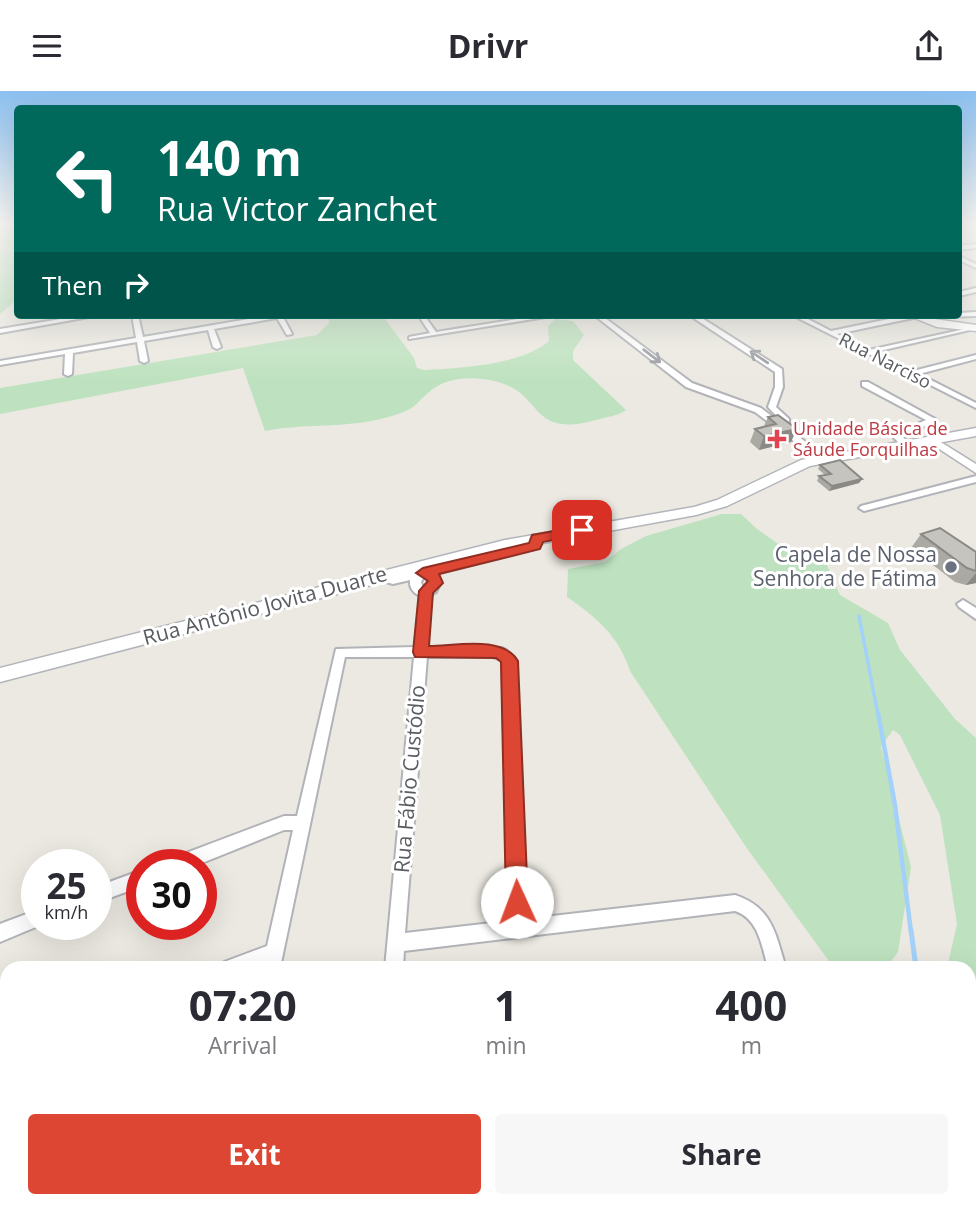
<!DOCTYPE html>
<html lang="en">
<head>
<meta charset="utf-8">
<style>
  :root { --surface:#fff; --page:#f7f7f7; --text:#2b2b33; --muted:#7c7c81; --accent:#de4634 }
  body { margin:0; font-family:"Open Sans",sans-serif; background:var(--page); color:var(--text); height:100vh; display:flex; flex-direction:column; font-size:26px; white-space:nowrap }
  * { box-sizing:border-box; margin:0 }
  p { font-size:23px; color:var(--muted) }
  .icon { flex:none; width:38px; height:38px; fill:none; stroke:currentColor; stroke-width:2; stroke-linecap:round; stroke-linejoin:round }
  .map { position:relative; flex:1; overflow:hidden }
  .drawer { position:absolute; left:0px; top:870px; width:976px; height:247px; display:flex; flex-direction:column; background:var(--surface); border-radius:21px 21px 0 0; box-shadow:0 7px 28px #0002 }
  .drawer>* { flex:none }
  .hud { position:absolute; left:14px; top:14px; width:948px; height:214px; border-radius:7px; box-shadow:0 7px 28px #0002; background:#00695c; color:#fff; overflow:hidden }
  .speed { position:absolute; left:21px; top:758px; display:flex; gap:14px; font-size:35px; font-weight:700; text-align:center }
  .speed>* { display:grid; place-content:center; width:91px; height:91px; border-radius:50%; background:var(--surface); box-shadow:0 7px 28px #0002; line-height:1 }
  .speed small { font-size:18px; font-weight:400 }
  .speed .limit { border:10px solid #d22; background:#fff; color:#111 }
  .pin { position:absolute; display:grid; place-items:center; width:60px; height:60px; color:#fff; margin:-30px; border-radius:14px; box-shadow:0 4px 10px #0006 }
  .me { position:absolute; width:77px; margin:-38px; rotate:358deg; stroke-linejoin:round; filter:drop-shadow(0 0 5px #0008) }
  .turn { display:flex; align-items:center; gap:24px; height:147px; padding:0 28px; font-size:32px }
  .turn .icon { width:91px; height:91px; stroke-width:2.5 }
  .turn b { display:block; font-size:49px; line-height:60px }
  .then { display:flex; align-items:center; height:66px; padding:0 28px; background:#0003; gap:14px; font-size:26px }
  .eta { display:flex; justify-content:space-evenly; align-items:center; height:119px; text-align:center }
  .eta b { font-size:42px; font-weight:700; line-height:49px }
  .button { display:flex; gap:14px; margin-top:auto; padding:14px 28px }
  .button a { flex:1; height:80px; border-radius:7px; background:var(--accent); color:#fff; font-size:28px; font-weight:700; line-height:80px; text-align:center }
  .button a+a { background:var(--page); color:var(--text) }
  header { display:flex; justify-content:space-between; align-items:center; height:91px; padding:0 28px; background:var(--surface); font-size:32px; font-weight:700 }
  .map>svg:first-child { display:block }
  .green { fill:#bee2bf }
  .lines { fill:none; stroke-linecap:round; stroke-linejoin:round }
  .stream-far2 { stroke:#a3d1f9; stroke-width:3.5 }
  .stream-far1 { stroke:#a3d1f9; stroke-width:4.5 }
  .stream { stroke:#a3d1f9; stroke-width:5 }
  .minor-casing { stroke:#b1b3b8; stroke-width:4 }
  .tertiary-casing { stroke:#b1b3b8; stroke-width:3 }
  .secondary-casing { stroke:#b2b5bb; stroke-width:3 }
  .minor { fill:#fff; fill-rule:evenodd }
  .tertiary { fill:#fff; fill-rule:evenodd }
  .secondary { fill:#fff; fill-rule:evenodd }
  .wall { fill:#aaa9a3 }
  .shaded-wall { fill:#8b8985 }
  .building { fill:#c6c4be; stroke:#8b8985; stroke-width:2 }
  .oneway { stroke:#9b9da0 }
  .route { fill:#de4634; stroke:#902e22; stroke-width:2 }
  .health-dot { fill:#e0444e; stroke:#fff; stroke-width:2.5 }
  .worship-dot { fill:#6b7280; stroke:#fff; stroke-width:2.5 }
  .labels { text-anchor:middle; stroke-width:6; stroke-linejoin:round; paint-order:stroke }
  .far-street-label { font-size:18px; fill:#595c61; stroke:#fff }
  .far-health-label { font-size:18px; fill:#be3a42; stroke:#fff; text-anchor:start }
  .worship-label { font-size:21px; fill:#5b616d; stroke:#fff; text-anchor:end }
  .street-label { font-size:21px; fill:#595c61; stroke:#fff }
</style>
</head>
<body>
<header><svg class="icon" aria-label="menu" viewBox="0 0 24 24"><path d="M4 6h16M4 12h16M4 18h16"/></svg>Drivr<svg class="icon" aria-label="share" viewBox="0 0 24 24"><path d="M12 15V3M7 8l5-5 5 5M5 13v7h14v-7"/></svg></header>
<div class="map">
<svg width="976" height="1116" viewBox="0 0 976 1116">
  <rect width="100%" height="100%" fill="#ebe9e1"/>
  <g class="green">
    <path d="M 0,133 L 18,133 L 17,208 L 0,223 Z"/>
    <path d="M 329,224 L 382,224 L 414,267 L 417,277 L 424,279 C 460,277 522,274 549,250 L 548,235 L 555,228 L 573,230 L 584,244 L 573,260 L 573,269 L 626,319 C 618,325 606,326 596,329 C 527,348 545,301 494,290 C 472,285 445,286 428,302 C 415,313 416,317 398,323 C 351,339 312,331 265,340 L 243,277 L 0,323 L 0,297 L 317,244 L 329,232 Z"/>
    <path d="M 722,423 L 741,423 L 757,438 L 797,466 L 823,465 L 840,504 L 888,532 L 900,559 L 955,628 L 976,647 L 976,1061 L 970,1050 L 970,877 L 947,877 L 957,833 L 940,724 L 900,644 L 893,639 L 881,656 L 911,776 L 898,861 L 886,877 L 834,877 L 746,756 L 630,580 C 619,545 596,526 567,506 L 568,478 L 605,471 L 621,458 L 646,445 Z"/>
    <path d="M 164,1110 L 277,1110 L 278,1116 L 150,1116 Z"/>
  </g>
  <g class="lines">
    <path class="stream-far2" d="M 859,525 L 878,624"/>
    <path class="stream-far1" d="M 878,622 L 895,714 L 911,841"/>
    <g class="stream">
      <path d="M 911,839 L 916,877"/>
      <path d="M 665,1116 L 722,1110"/>
    </g>
    <g class="minor-casing">
      <g id="minor">
        <path d="M 976,153 L 976,157 L 959,159 L 959,155 Z"/>
        <path d="M 959,165 L 976,173 L 976,177 L 959,169 Z"/>
        <path d="M 976,197 L 976,201 L 959,205 L 959,201 Z"/>
        <path d="M 976,221 L 976,225 L 913,227 L 837,243 L 869,259 L 974,236 L 974,238 L 875,261 L 913,280 L 976,264 L 976,268 L 919,283 L 976,312 L 976,317 L 792,224 L 800,224 L 831,240 L 908,224 L 959,224 L 959,222 Z"/>
        <path d="M 85,224 L 100,224 L 0,242 L 0,238 Z"/>
        <path d="M 132,224 L 138,224 L 143,246 L 272,224 L 287,224 L 283,226 L 292,243 L 287,244 L 277,227 L 214,238 L 221,256 L 217,258 L 213,256 L 208,239 L 144,250 L 148,270 L 144,272 L 140,270 L 137,251 L 73,262 L 72,283 L 68,285 L 64,283 L 65,263 L 0,274 L 0,270 L 136,247 Z"/>
        <path d="M 418,224 L 424,224 L 436,241 L 543,224 L 546,226 L 409,248 L 409,246 L 430,242 Z"/>
        <path d="M 594,224 L 601,224 L 692,292 L 761,317 L 828,368 L 826,370 L 820,370 L 755,321 L 686,296 Z"/>
        <path d="M 689,224 L 697,224 L 782,278 L 783,296 L 776,316 L 789,328 L 789,332 L 783,332 L 768,316 L 775,296 L 775,281 Z"/>
        <path d="M 862,291 L 868,291 L 937,329 L 903,346 L 910,354 L 903,356 L 894,347 L 897,342 L 926,329 L 862,295 Z"/>
        <path d="M 976,385 L 976,391 L 864,420 L 859,417 L 861,415 Z"/>
        <path d="M 536,444 L 541,447 L 539,457 L 436,483 L 440,493 L 436,501 L 431,504 L 427,556 L 502,557 L 506,559 L 514,567 L 526,828 L 735,804 C 773,817 775,842 786,877 L 768,877 C 762,856 759,828 735,820 L 404,860 L 403,877 L 385,877 L 414,566 L 345,566 L 280,877 L 262,877 L 263,873 L 252,877 L 221,877 L 224,871 L 267,855 L 293,739 L 284,739 L 197,774 L 168,774 L 170,768 L 284,725 L 297,725 L 336,558 L 415,556 L 420,505 C 413,502 409,496 410,489 L 393,493 L 376,488 L 374,485 L 376,482 L 380,481 L 393,485 L 530,453 L 532,445 ZM 424,486 L 428,488 L 427,496 L 423,497 L 421,491 ZM 427,566 L 493,566 L 502,569 L 509,830 L 405,842 Z"/>
        <path d="M 963,509 L 976,517 L 976,528 L 959,516 L 957,513 Z"/>
        <path d="M 142,779 L 142,795 L 96,812 L 96,796 Z"/>
        <path d="M 37,819 L 37,833 L 43,833 L 0,851 L 0,833 Z"/>
        <path d="M 7,962 L 7,982 L 0,985 L 0,965 Z"/>
        <path d="M 72,1110 L 104,1110 L 101,1116 L 69,1116 Z"/>
        <path d="M 364,1110 L 386,1110 L 385,1116 L 363,1116 Z"/>
      </g>
    </g>
    <g class="tertiary-casing">
      <g id="tertiary">
        <path d="M 907,224 L 976,234 L 976,240 L 937,236 Z"/>
        <path d="M 931,345 L 976,373 L 976,382 L 927,350 L 927,346 Z"/>
      </g>
    </g>
    <g class="secondary-casing">
      <path id="secondary" d="M 976,337 L 976,345 L 810,375 L 727,415 L 696,424 L 505,459 L 0,591 L 0,577 L 505,449 L 694,416 L 717,409 L 801,369 Z"/>
    </g>
    <use href="#minor" class="minor"/>
    <use href="#tertiary" class="tertiary"/>
    <use href="#secondary" class="secondary"/>
  </g>
  <g class="wall">
    <path d="M 778,324 L 791,351 L 759,359 L 750,351 L 755,338 L 764,335 L 768,326 Z"/>
    <path d="M 820,374 L 862,388 L 859,392 L 829,400 L 817,390 L 819,385 L 825,384 L 818,378 Z"/>
    <path d="M 921,443 L 976,461 L 976,492 L 966,494 L 955,491 L 911,457 Z"/>
  </g>
  <g class="shaded-wall">
    <path d="M 797,338 L 791,351 L 759,359 L 764,345 Z"/>
    <path d="M 862,388 L 859,392 L 829,400 L 832,395 Z"/>
    <path d="M 976,482 L 976,492 L 966,494 Z"/>
  </g>
  <g class="building">
    <path d="M 778,324 L 797,338 L 764,345 L 755,338 L 776,333 L 768,326 Z"/>
    <path d="M 840,369 L 862,388 L 832,395 L 819,385 L 831,383 L 820,374 Z"/>
    <path d="M 940,437 L 976,461 L 976,480 L 967,477 L 921,443 Z"/>
  </g>
  <defs><path id="oneway-shaft" d="M-6 0H5M1.5-3L5.5 0L1.5 3" fill="none" stroke-width="1.6" stroke-linecap="round" stroke-linejoin="round" transform="scale(1.75)"/></defs>
  <g class="oneway">
    <use href="#oneway-shaft" transform="translate(652 265) rotate(37)"/>
    <use href="#oneway-shaft" transform="translate(759 266) rotate(-146)"/>
  </g>
  <linearGradient id="sky" x2="0" y2="1"><stop stop-color="#8cc0ef"/><stop offset="0.46" stop-color="#f6f5f2"/><stop offset="1" stop-color="#f6f5f2" stop-opacity="0"/></linearGradient>
  <rect width="976" height="289" fill="url(#sky)"/>
  <path class="route" d="M 582,435 L 587,436 L 587,442 L 543,451 L 540,458 L 439,483 L 443,492 L 433,502 L 429,555 C 455,555 503,544 518,570 L 528,811 L 525,819 L 517,822 L 510,819 L 506,811 L 501,571 L 496,567 L 415,566 L 413,561 L 419,500 L 428,490 L 416,482 L 423,477 L 529,452 L 532,444 Z"/>
  <path class="health-dot" d="M773.5 337.5h7v7h7v7h-7v7h-7v-7h-7v-7h7z"/>
  <circle class="worship-dot" cx="951" cy="476" r="7"/>
  <g class="labels">
    <g class="far-street-label">
      <text transform="translate(885 270) rotate(27)" y="6">Rua Narciso</text>
    </g>
    <g class="far-health-label">
      <text x="793" y="344">Unidade Básica de<tspan x="793" dy="21">Sáude Forquilhas</tspan></text>
    </g>
    <g class="worship-label">
      <text x="937" y="471">Capela de Nossa<tspan x="937" dy="24">Senhora de Fátima</tspan></text>
    </g>
    <g class="street-label">
      <text transform="translate(265 515) rotate(-15)" y="7">Rua Antônio Jovita Duarte</text>
      <text transform="translate(410 688) rotate(-85)" y="7">Rua Fábio Custódio</text>
    </g>
  </g>
</svg>
<div class="speed"><div>25<small>km/h</small></div><div class="limit">30</div></div>
<div class="pin" style="left:582px;top:439px;background:#d93025"><svg class="icon" aria-label="arrive" viewBox="0 0 24 24"><path d="M6 21V4h12l-3 4 3 4H6"/></svg></div>
<svg class="me" style="left:517px;top:811px" viewBox="-20 -20 40 40"><circle r="19" fill="#fff"/><path d="M0-13L10 11 0 6-10 11z" fill="#de4634"/></svg>
<div class="hud">
<div class="turn"><svg class="icon" aria-label="left" viewBox="0 0 24 24"><path d="M17 20v-9H6M10 6l-5 5 5 5"/></svg><div><b>140 m</b>Rua Victor Zanchet</div></div>
<div class="then">Then<svg class="icon" aria-label="right" viewBox="0 0 24 24"><path d="M7 20v-9h11M14 6l5 5-5 5"/></svg></div>
</div>
<section class="drawer">
<div class="eta">
<div><b>07:20</b><p>Arrival</p></div>
<div><b>1</b><p>min</p></div>
<div><b>400</b><p>m</p></div>
</div>
<div class="button"><a>Exit</a><a>Share</a></div>
</section>
</div>
</body>
</html>
